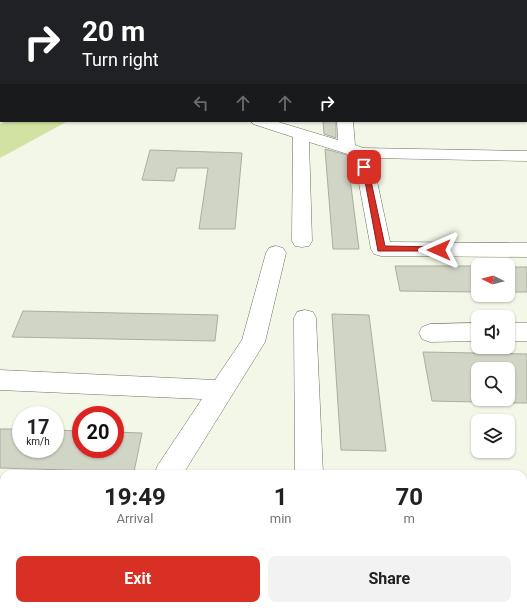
<!DOCTYPE html>
<html lang="en">
<head>
<meta charset="utf-8">
<style>
  :root { --surface:#fff; --page:#f2f2f2; --text:#202124; --muted:#757577; --accent:#d93025 }
  body { margin:0; font-family:Roboto,sans-serif; background:var(--page); color:var(--text); height:100vh; display:flex; flex-direction:column; font-size:15px; white-space:nowrap }
  * { box-sizing:border-box; margin:0 }
  p { font-size:13px; color:var(--muted) }
  .icon { flex:none; width:22px; height:22px; fill:none; stroke:currentColor; stroke-width:2; stroke-linecap:round; stroke-linejoin:round }
  .map { position:relative; flex:1; overflow:hidden }
  .panel { position:absolute; left:0px; top:470px; width:527px; height:140px; display:flex; flex-direction:column; background:var(--surface); border-radius:12px 12px 0 0; box-shadow:0 1px 3px #0004 }
  .panel>* { flex:none }
  .guide { position:absolute; left:0px; top:0px; width:527px; height:122px; box-shadow:0 1px 3px #0004; background:#202124; color:#fff; overflow:hidden }
  .needle { width:26px; rotate:276deg }
  .tools { position:absolute; left:471px; top:258px; display:grid; gap:8px }
  .tools a { display:grid; place-items:center; width:44px; height:44px; border-radius:8px; background:var(--surface); box-shadow:0 1px 3px #0004; font-size:20px }
  .speed { position:absolute; left:12px; top:406px; display:flex; gap:8px; font-size:20px; font-weight:700; text-align:center }
  .speed>* { display:grid; place-content:center; width:52px; height:52px; border-radius:50%; background:var(--surface); box-shadow:0 1px 3px #0004; line-height:1 }
  .speed small { font-size:10px; font-weight:400 }
  .speed .limit { border:6px solid #d22; background:#fff; color:#111 }
  .pin { position:absolute; display:grid; place-items:center; width:34px; height:34px; color:#fff; margin:-17px; border-radius:8px; box-shadow:0 2px 6px #0006 }
  .me { position:absolute; width:44px; margin:-22px; rotate:270deg; stroke-linejoin:round; filter:drop-shadow(0 0 3px #0008) }
  .turn { display:flex; align-items:center; gap:14px; height:84px; padding:0 16px; font-size:18px }
  .turn .icon { width:52px; height:52px; stroke-width:2.5 }
  .turn b { display:block; font-size:28px; line-height:34px }
  .lanes { display:flex; align-items:center; height:38px; padding:0 16px; background:#0003; justify-content:center; gap:20px; direction:ltr }
  .lanes .off { opacity:.35 }
  .eta { display:flex; justify-content:space-evenly; align-items:center; height:68px; text-align:center }
  .eta b { font-size:24px; font-weight:700; line-height:28px }
  .primary-button { display:flex; gap:8px; margin-top:auto; padding:8px 16px }
  .primary-button a { flex:1; height:46px; border-radius:8px; background:var(--accent); color:#fff; font-size:16px; font-weight:700; line-height:46px; text-align:center }
  .primary-button a+a { background:var(--page); color:var(--text) }
  .map>svg:first-child { display:block }
  .green { fill:#d2e2a3 }
  .building { fill:#d1d5c6; stroke:#a9ae9f }
  .lines { fill:none; stroke-linecap:round; stroke-linejoin:round }
  .minor-casing { stroke:#6d7163; stroke-width:1 }
  .minor { fill:#fff; fill-rule:evenodd }
  .route { fill:#d93025; stroke:#8d1f18 }
</style>
</head>
<body>
<div class="map">
<svg width="527" height="610" viewBox="0 0 527 610">
  <rect width="100%" height="100%" fill="#f2f7e7"/>
  <path class="green" d="M 7,121 L 68,121 L 0,158 L 0,124 Z"/>
  <g class="building">
    <path d="M 323,121 L 336,121 L 336,138 L 324,134 Z"/>
    <path d="M 325,149 L 347,155 L 359,249 L 333,249 Z"/>
    <path d="M 150,150 L 242,153 L 235,229 L 199,229 L 208,168 L 177,168 L 174,181 L 142,180 Z"/>
    <path d="M 395,266 L 478,266 L 478,292 L 400,291 Z"/>
    <rect x="508" y="267" width="19" height="25"/>
    <path d="M 23,311 L 218,315 L 215,341 L 12,337 Z"/>
    <path d="M 332,314 L 369,315 L 386,451 L 341,450 Z"/>
    <path d="M 423,352 L 527,354 L 527,403 L 508,403 L 508,369 L 478,369 L 478,402 L 432,401 Z"/>
    <path d="M 0,429 L 21,429 L 21,449 L 55,449 L 55,430 L 81,431 L 81,449 L 115,449 L 115,432 L 142,433 L 134,472 L 0,468 Z"/>
  </g>
  <g class="lines">
    <g class="minor-casing">
      <g id="minor">
        <path d="M 95,0 L 108,0 L 109,1 L 96,1 Z"/>
        <path d="M 177,0 L 191,0 L 192,1 L 178,1 Z"/>
        <path d="M 251,0 L 266,0 L 250,1 Z"/>
        <rect x="337" y="0" width="12" height="1"/>
        <path d="M 472,0 L 489,0 L 490,1 L 473,1 Z"/>
        <rect x="0" y="7" width="1" height="8"/>
        <rect x="526" y="8" width="1" height="8"/>
        <rect x="526" y="43" width="1" height="8"/>
        <path d="M 251,121 L 275,121 L 338,140 L 337,121 L 353,121 L 355,145 L 363,148 L 527,151 L 527,161 L 372,158 L 390,242 L 527,243 L 527,257 L 381,256 L 374,254 L 371,249 L 354,156 L 309,142 L 312,241 L 309,246 L 302,247 L 295,246 L 292,241 L 293,137 L 253,124 Z"/>
        <path d="M 276,246 L 283,248 L 286,253 L 265,342 L 183,474 L 154,474 L 158,465 L 202,399 L 0,390 L 0,370 L 215,380 L 242,340 L 266,253 L 269,248 Z"/>
        <path d="M 305,310 L 313,312 L 316,318 L 323,474 L 295,474 L 294,318 L 297,312 Z"/>
        <path d="M 478,323 L 478,341 L 430,342 L 422,339 L 419,333 L 422,327 L 430,324 Z"/>
        <rect x="508" y="323" width="19" height="18"/>
        <rect x="0" y="565" width="4" height="32"/>
        <path d="M 523,576 L 527,576 L 527,608 L 518,606 L 523,606 Z"/>
        <path d="M 70,606 L 102,606 L 101,610 L 69,610 Z"/>
        <rect x="457" y="606" width="32" height="4"/>
      </g>
    </g>
    <use href="#minor" class="minor"/>
  </g>
  <path class="route" d="M 362,165 L 368,167 L 385,246 L 439,247 L 442,248 L 442,251 L 378,251 Z"/>
</svg>
<div class="tools">
<a><svg class="needle" viewBox="-14 -14 28 28"><path d="M0-13l5 13h-10z" fill="#e53935"/><path d="M0 13l5-13h-10z" fill="#757577"/></svg></a>
<a><svg class="icon" aria-label="sound" viewBox="0 0 24 24"><path d="M4 9h4l5-4v14l-5-4H4zM17 9q2 3 0 6"/></svg></a>
<a><svg class="icon" aria-label="search" viewBox="0 0 24 24"><circle cx="10" cy="10" r="6"/><path d="M15 15l6 6"/></svg></a>
<a><svg class="icon" aria-label="layers" viewBox="0 0 24 24"><path d="M12 4l9 5-9 5-9-5zM3 14l9 5 9-5"/></svg></a>
</div>
<div class="speed"><div>17<small>km/h</small></div><div class="limit">20</div></div>
<div class="pin" style="left:364px;top:167px;background:#d93025"><svg class="icon" aria-label="arrive" viewBox="0 0 24 24"><path d="M6 21V4h12l-3 4 3 4H6"/></svg></div>
<svg class="me" style="left:439px;top:250px" viewBox="-20 -20 40 40"><path d="M0-17L14 15 0 8-14 15z" fill="#d93025" stroke="#fff" stroke-width="4"/></svg>
<div class="guide">
<div class="turn"><svg class="icon" aria-label="right" viewBox="0 0 24 24"><path d="M7 20v-9h11M14 6l5 5-5 5"/></svg><div><b>20 m</b>Turn right</div></div>
<div class="lanes"><svg class="icon off" aria-label="left" viewBox="0 0 24 24"><path d="M17 20v-9H6M10 6l-5 5 5 5"/></svg><svg class="icon off" aria-label="ahead" viewBox="0 0 24 24"><path d="M12 20V5M6 11l6-6 6 6"/></svg><svg class="icon off" aria-label="ahead" viewBox="0 0 24 24"><path d="M12 20V5M6 11l6-6 6 6"/></svg><svg class="icon" aria-label="right" viewBox="0 0 24 24"><path d="M7 20v-9h11M14 6l5 5-5 5"/></svg></div>
</div>
<section class="panel">
<div class="eta">
<div><b>19:49</b><p>Arrival</p></div>
<div><b>1</b><p>min</p></div>
<div><b>70</b><p>m</p></div>
</div>
<div class="primary-button"><a>Exit</a><a>Share</a></div>
</section>
</div>
</body>
</html>
